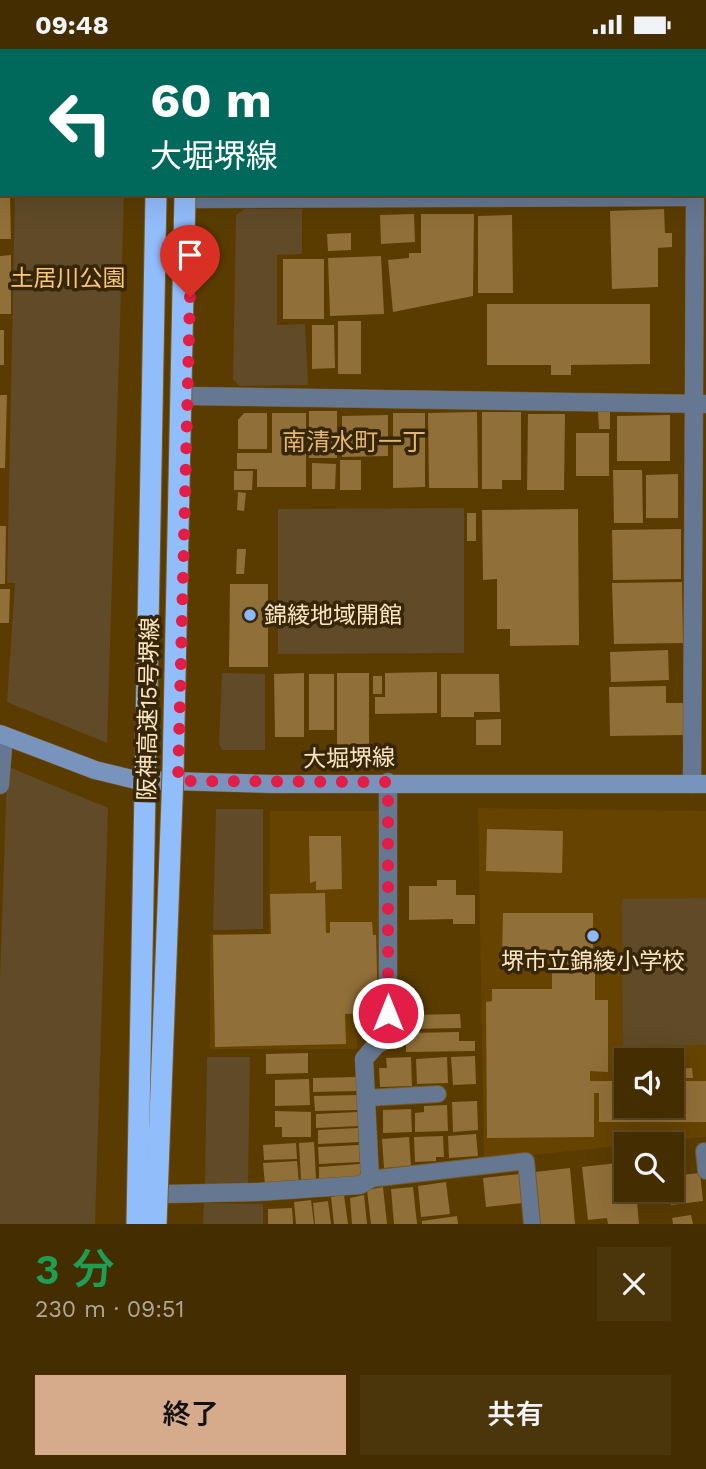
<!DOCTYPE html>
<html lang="ja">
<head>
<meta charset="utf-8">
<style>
  :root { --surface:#442d00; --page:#4b350a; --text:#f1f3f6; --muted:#afa899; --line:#5c4922; --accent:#d6ab8b }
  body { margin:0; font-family:"Work Sans","Noto Sans JP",sans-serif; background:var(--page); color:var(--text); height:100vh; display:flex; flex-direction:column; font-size:26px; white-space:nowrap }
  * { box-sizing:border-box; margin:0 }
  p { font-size:23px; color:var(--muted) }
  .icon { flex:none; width:38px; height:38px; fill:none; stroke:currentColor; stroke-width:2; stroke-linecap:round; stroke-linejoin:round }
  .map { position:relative; height:1175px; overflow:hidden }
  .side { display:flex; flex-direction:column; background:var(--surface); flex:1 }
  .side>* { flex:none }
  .hud { position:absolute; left:0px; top:0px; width:707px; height:147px; box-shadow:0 7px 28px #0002,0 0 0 2px var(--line); background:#00695c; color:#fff; overflow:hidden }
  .tools { position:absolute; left:614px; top:999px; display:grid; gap:14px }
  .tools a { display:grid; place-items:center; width:70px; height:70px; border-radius:0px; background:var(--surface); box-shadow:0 7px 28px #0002,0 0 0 2px var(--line); font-size:35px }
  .pin { position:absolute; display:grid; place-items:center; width:60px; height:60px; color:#fff; margin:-72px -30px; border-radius:50% 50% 50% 0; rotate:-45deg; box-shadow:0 0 7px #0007 }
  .pin .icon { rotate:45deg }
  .me { position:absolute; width:77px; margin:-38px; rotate:0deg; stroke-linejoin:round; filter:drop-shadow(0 0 5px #0008) }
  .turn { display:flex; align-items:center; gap:24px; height:147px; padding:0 35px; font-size:32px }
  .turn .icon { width:91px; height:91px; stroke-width:2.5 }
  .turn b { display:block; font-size:49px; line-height:60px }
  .round { display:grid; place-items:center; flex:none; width:74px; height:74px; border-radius:0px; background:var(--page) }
  .overview { display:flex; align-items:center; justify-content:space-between; height:119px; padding:0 35px }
  h1 { font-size:42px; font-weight:600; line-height:52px; color:#1e9e55 }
  .action { display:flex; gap:14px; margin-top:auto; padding:14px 35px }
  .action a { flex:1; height:80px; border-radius:0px; background:var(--accent); color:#111; font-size:28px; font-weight:600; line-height:80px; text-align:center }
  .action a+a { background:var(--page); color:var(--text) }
  .status { display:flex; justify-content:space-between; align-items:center; height:49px; padding:0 35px; background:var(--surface); direction:ltr }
  .status svg { height:19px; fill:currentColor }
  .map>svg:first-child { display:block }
  .built { fill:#640; fill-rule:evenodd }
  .green { fill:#604a27 }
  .building { fill:#916f38 }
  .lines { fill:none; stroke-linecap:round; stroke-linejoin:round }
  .lane-casing { stroke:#775a23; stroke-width:18 }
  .street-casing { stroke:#775a23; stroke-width:19 }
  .secondary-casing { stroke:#775a23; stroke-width:19 }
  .highway-casing { stroke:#775a23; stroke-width:23 }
  .lane { stroke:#667791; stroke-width:16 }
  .street { stroke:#667791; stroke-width:18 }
  .secondary { stroke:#7894bc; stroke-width:18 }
  .highway { stroke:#92bdfb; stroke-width:21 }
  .highway-bridge-casing { stroke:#775a23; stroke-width:23; stroke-linecap:butt }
  .highway-bridge { stroke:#92bdfb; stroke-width:21 }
  .route { stroke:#e11d48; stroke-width:12; stroke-dasharray:0 21.6 }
  .poi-dot { fill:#8bb9fc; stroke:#372608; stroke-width:2.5 }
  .labels { text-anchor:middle; stroke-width:7; stroke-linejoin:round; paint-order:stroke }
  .park-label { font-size:23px; fill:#fac776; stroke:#372608 }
  .poi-label { font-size:23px; fill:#fce5c4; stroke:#372608; text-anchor:start }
  .street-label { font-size:23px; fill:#fce5c4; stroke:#372608 }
  .neighbourhood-label { font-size:24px; fill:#e2b672; stroke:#372608 }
</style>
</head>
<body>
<div class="status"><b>09:48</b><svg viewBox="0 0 49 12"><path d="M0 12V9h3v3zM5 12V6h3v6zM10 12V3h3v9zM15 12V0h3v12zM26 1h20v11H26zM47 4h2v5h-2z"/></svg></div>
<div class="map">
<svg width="706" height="1175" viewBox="0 0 706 1175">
  <rect width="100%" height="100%" fill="#5a3c00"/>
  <g class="built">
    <path d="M 478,759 L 706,762 L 706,1088 L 484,1111 ZM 626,1012 L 672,1012 L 672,1057 L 626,1057 Z"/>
    <path d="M 270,762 L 381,762 L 380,977 L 371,982 L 357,982 L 357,1000 L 210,1000 L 210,885 L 269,885 Z"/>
  </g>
  <g class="green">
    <path d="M 15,145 L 124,145 L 107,694 L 7,653 L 15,534 L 7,534 Z"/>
    <path d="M 245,160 L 302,160 L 302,205 L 277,206 L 277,276 L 305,275 L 308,336 L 239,337 L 233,330 L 236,166 Z"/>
    <path d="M 464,459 L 464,604 L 278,605 L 278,460 Z"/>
    <path d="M 222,624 L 265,625 L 265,701 L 222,701 L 219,695 Z"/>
    <path d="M 11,719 L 108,759 L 95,1175 L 0,1175 L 0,930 L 7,725 Z"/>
    <path d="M 216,760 L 263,760 L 263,880 L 213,881 Z"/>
    <path d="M 706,849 L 706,996 L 623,997 L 622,850 Z"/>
    <path d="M 207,1008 L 250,1008 L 248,1137 L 205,1137 Z"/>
    <path d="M 204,1154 L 263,1155 L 263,1175 L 203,1175 Z"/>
  </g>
  <g class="building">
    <path d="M 0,145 L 10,145 L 11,190 L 0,190 Z"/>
    <path d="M 664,160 L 665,184 L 672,184 L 672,198 L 658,199 L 658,238 L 612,240 L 610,162 Z"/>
    <path d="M 414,165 L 415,193 L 381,195 L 380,166 Z"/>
    <path d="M 421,165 L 474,165 L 473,247 L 393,263 L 388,211 L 409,209 L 409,204 L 421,204 Z"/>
    <path d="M 512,166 L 513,244 L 478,244 L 478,167 Z"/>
    <path d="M 351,184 L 351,201 L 328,202 L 327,185 Z"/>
    <path d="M 11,206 L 11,265 L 0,265 L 0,207 Z"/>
    <path d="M 381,207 L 384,265 L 330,267 L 328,209 Z"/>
    <rect x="283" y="210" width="41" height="60"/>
    <path d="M 487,255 L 650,255 L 650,315 L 571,316 L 571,326 L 551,326 L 551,316 L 487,316 Z"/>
    <rect x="338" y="272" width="23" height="53"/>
    <path d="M 312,276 L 334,276 L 335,319 L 312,320 Z"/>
    <rect x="0" y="281" width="4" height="35"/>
    <path d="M 0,346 L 7,346 L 5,419 L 0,419 Z"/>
    <rect x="309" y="362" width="28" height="47"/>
    <path d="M 598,362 L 610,362 L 610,380 L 599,380 Z"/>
    <path d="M 477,363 L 478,439 L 429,439 L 428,364 Z"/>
    <path d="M 482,363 L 521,363 L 521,431 L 502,431 L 502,440 L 482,440 Z"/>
    <path d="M 244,364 L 267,364 L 267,400 L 238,400 L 238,371 Z"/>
    <path d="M 272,364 L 306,364 L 306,438 L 257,438 L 257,420 L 237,420 L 237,404 L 272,404 Z"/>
    <path d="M 393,364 L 425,364 L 425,438 L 393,439 Z"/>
    <path d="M 528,365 L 565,365 L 564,441 L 527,441 Z"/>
    <path d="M 388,366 L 388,407 L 342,408 L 342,367 Z"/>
    <path d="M 670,366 L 670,412 L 617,412 L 617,367 Z"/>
    <rect x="576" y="384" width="33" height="43"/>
    <rect x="340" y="411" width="21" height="30"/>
    <path d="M 312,414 L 336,415 L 335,440 L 312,440 Z"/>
    <path d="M 613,421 L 642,421 L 643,474 L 614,474 Z"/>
    <path d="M 234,422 L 253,422 L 252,441 L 234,441 Z"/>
    <path d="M 678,425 L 678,469 L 646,469 L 646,426 Z"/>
    <path d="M 238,443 L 246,444 L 244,462 L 237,461 Z"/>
    <path d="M 578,460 L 579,596 L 510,597 L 510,580 L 497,580 L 497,530 L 483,531 L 482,461 Z"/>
    <rect x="467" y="464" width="9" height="28"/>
    <path d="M 0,477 L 6,477 L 5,535 L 0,535 Z"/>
    <path d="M 681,480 L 681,530 L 613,531 L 612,481 Z"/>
    <path d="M 237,500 L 246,500 L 244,525 L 236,525 Z"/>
    <path d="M 682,533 L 683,594 L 614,595 L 612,534 Z"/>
    <path d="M 230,535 L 268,535 L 268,618 L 229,618 Z"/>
    <path d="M 0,540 L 10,540 L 9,574 L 0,574 Z"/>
    <path d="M 668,601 L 669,631 L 611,633 L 610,603 Z"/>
    <path d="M 437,623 L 437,664 L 375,665 L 375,648 L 385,648 L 385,624 Z"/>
    <path d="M 304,624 L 304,688 L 275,688 L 274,625 Z"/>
    <rect x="337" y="624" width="32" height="78"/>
    <rect x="309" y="625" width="25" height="56"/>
    <path d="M 441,625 L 499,625 L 500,663 L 474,663 L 474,668 L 441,668 Z"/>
    <rect x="373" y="627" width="9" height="18"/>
    <path d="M 666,637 L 666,654 L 683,654 L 683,686 L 610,687 L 609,638 Z"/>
    <path d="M 501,670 L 501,696 L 476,696 L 476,671 Z"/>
    <path d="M 487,780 L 563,782 L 562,824 L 486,822 Z"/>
    <path d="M 309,787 L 341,787 L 342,840 L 316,841 L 316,832 L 310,834 Z"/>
    <path d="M 437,831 L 456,831 L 456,846 L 475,846 L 475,875 L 453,875 L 453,870 L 409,871 L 409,837 L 437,837 Z"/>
    <path d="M 325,844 L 326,884 L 330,884 L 330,873 L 372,873 L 373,886 L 376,886 L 378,964 L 345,965 L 346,995 L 215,998 L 213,886 L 271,885 L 270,845 Z"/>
    <path d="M 503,864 L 593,864 L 593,911 L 573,911 L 573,916 L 595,916 L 595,951 L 608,951 L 608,1023 L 590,1022 L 590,1032 L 613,1032 L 613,1012 L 626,1012 L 626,1057 L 672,1057 L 672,1032 L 706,1032 L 706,1073 L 599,1073 L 599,1044 L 594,1044 L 594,1088 L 487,1089 L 486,953 L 492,952 L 492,940 L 552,940 L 552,916 L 561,916 L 561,908 L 502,907 Z"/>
    <path d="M 460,965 L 461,979 L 406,980 L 406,966 Z"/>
    <path d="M 459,983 L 459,992 L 475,992 L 475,1002 L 406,1003 L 406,984 Z"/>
    <path d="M 308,1004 L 308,1024 L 266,1025 L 266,1005 Z"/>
    <path d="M 475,1007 L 476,1035 L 453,1036 L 451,1008 Z"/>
    <path d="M 411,1008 L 412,1037 L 380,1038 L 379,1019 L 387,1019 L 386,1009 Z"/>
    <path d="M 447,1008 L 448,1034 L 417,1035 L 416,1010 Z"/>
    <path d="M 692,1019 L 693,1029 L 672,1029 L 672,1020 Z"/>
    <path d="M 357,1028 L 357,1042 L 313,1043 L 313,1029 Z"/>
    <path d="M 309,1030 L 310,1056 L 275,1057 L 275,1031 Z"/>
    <path d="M 358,1046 L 358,1061 L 315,1062 L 314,1047 Z"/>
    <path d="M 477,1052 L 478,1081 L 453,1083 L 452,1053 Z"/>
    <path d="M 447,1056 L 448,1082 L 415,1083 L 415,1064 L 424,1063 L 424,1057 Z"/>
    <path d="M 411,1060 L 412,1083 L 383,1084 L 383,1061 Z"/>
    <path d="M 275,1062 L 311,1063 L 311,1088 L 282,1088 L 282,1078 L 275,1078 Z"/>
    <path d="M 358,1063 L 359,1077 L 316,1079 L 316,1065 Z"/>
    <path d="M 358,1079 L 359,1093 L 318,1095 L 318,1081 Z"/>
    <path d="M 476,1085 L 478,1107 L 449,1109 L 448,1087 Z"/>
    <path d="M 443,1087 L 444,1108 L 436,1108 L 436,1112 L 415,1113 L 414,1088 Z"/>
    <path d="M 409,1088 L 411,1117 L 384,1119 L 382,1090 Z"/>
    <path d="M 314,1093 L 316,1130 L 301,1131 L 299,1094 Z"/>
    <path d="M 296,1094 L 297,1110 L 264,1111 L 263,1096 Z"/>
    <path d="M 359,1096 L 360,1113 L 319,1115 L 318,1098 Z"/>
    <path d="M 297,1112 L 299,1134 L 265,1136 L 263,1114 Z"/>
    <path d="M 626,1113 L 626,1141 L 636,1141 L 639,1175 L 608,1175 L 607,1169 L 588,1171 L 582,1118 Z"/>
    <path d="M 360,1115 L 360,1129 L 319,1132 L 319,1118 Z"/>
    <path d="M 570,1119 L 575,1175 L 540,1175 L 535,1123 Z"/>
    <path d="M 700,1124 L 703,1152 L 671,1156 L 672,1127 Z"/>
    <path d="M 520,1125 L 523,1154 L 486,1158 L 483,1129 Z"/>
    <path d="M 446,1133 L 450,1165 L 421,1168 L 418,1137 Z"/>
    <path d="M 383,1138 L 387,1175 L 371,1175 L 367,1141 Z"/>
    <path d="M 413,1138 L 417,1175 L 394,1175 L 391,1140 Z"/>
    <path d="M 344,1146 L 348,1175 L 334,1175 L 331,1148 Z"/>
    <path d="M 364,1146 L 367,1175 L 352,1175 L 350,1149 Z"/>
    <path d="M 311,1151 L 314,1175 L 296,1175 L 294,1153 Z"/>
    <path d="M 328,1152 L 331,1175 L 315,1175 L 313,1154 Z"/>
    <path d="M 292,1159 L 293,1175 L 268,1175 L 268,1160 Z"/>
    <path d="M 691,1166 L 693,1175 L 673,1175 L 672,1169 Z"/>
    <path d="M 457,1167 L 458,1175 L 422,1175 L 422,1172 Z"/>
  </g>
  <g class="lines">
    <g class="lane-casing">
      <g id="lane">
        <path d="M 366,1049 L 438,1045"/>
        <path d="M 704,1102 L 706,1122"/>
        <path d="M 370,1130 L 526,1112 L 532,1175"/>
      </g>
    </g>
    <g class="street-casing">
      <g id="street">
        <path d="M 695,2 L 695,0"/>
        <path d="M 191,150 L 695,148"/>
        <path d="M 189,347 L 706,355"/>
        <path d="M 692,735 L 695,145"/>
        <path d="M 0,736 L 4,687"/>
        <path d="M 166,1145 L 258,1143 L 360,1136 L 370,1130 L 364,1010 L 377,995 L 388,990 L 388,733"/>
      </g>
    </g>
    <g class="secondary-casing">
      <path id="secondary" d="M 0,685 L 95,721 L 136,731 L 273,735 L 706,735"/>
    </g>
    <g class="highway-casing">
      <g id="highway">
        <path d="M 159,2 L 159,0"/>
        <path d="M 188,2 L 188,0"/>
      </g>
    </g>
    <use href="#lane" class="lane"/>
    <use href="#street" class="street"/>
    <use href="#secondary" class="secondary"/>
    <use href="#highway" class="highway"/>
    <g class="highway-bridge-casing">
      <g id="highway-bridge">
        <path d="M 137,1175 L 156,145"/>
        <path d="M 156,1175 L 173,724 L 185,145"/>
      </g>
    </g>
    <use href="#highway-bridge" class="highway-bridge"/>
  </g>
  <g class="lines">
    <path class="route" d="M 190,248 L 178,732 L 388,733 L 388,964"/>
  </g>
  <g class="poi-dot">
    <circle cx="250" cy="566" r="7"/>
    <circle cx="593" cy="887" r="7"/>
  </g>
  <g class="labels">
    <g class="park-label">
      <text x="68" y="237">土居川公園</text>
    </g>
    <g class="poi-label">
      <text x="264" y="574">錦綾地域開館</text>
      <text x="593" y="920" text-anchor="middle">堺市立錦綾小学校</text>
    </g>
    <g class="street-label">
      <text transform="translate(148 660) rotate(-89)" y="8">阪神高速15号堺線</text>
      <text transform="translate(349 709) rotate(-1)" y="8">大堀堺線</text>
    </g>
    <g class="neighbourhood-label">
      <text x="354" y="401">南清水町一丁</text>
    </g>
  </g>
</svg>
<div class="tools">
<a><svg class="icon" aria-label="sound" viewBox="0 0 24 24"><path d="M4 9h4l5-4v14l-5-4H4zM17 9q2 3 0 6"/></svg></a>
<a><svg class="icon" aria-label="search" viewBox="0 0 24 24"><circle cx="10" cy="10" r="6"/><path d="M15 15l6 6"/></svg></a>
</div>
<div class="pin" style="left:190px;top:248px;background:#d93025"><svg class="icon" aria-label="arrive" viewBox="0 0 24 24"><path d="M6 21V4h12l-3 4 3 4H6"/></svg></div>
<svg class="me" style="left:388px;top:964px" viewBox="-20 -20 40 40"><circle r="17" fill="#e11d48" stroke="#fff" stroke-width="3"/><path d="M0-11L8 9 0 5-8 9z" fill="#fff"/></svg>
<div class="hud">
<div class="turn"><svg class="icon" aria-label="left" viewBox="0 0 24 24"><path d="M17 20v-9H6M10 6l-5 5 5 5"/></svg><div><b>60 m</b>大堀堺線</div></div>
</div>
</div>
<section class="side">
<div class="overview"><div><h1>3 分</h1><p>230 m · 09:51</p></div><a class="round"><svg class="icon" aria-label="close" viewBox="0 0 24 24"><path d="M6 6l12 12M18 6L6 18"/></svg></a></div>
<div class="action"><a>終了</a><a>共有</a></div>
</section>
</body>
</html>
